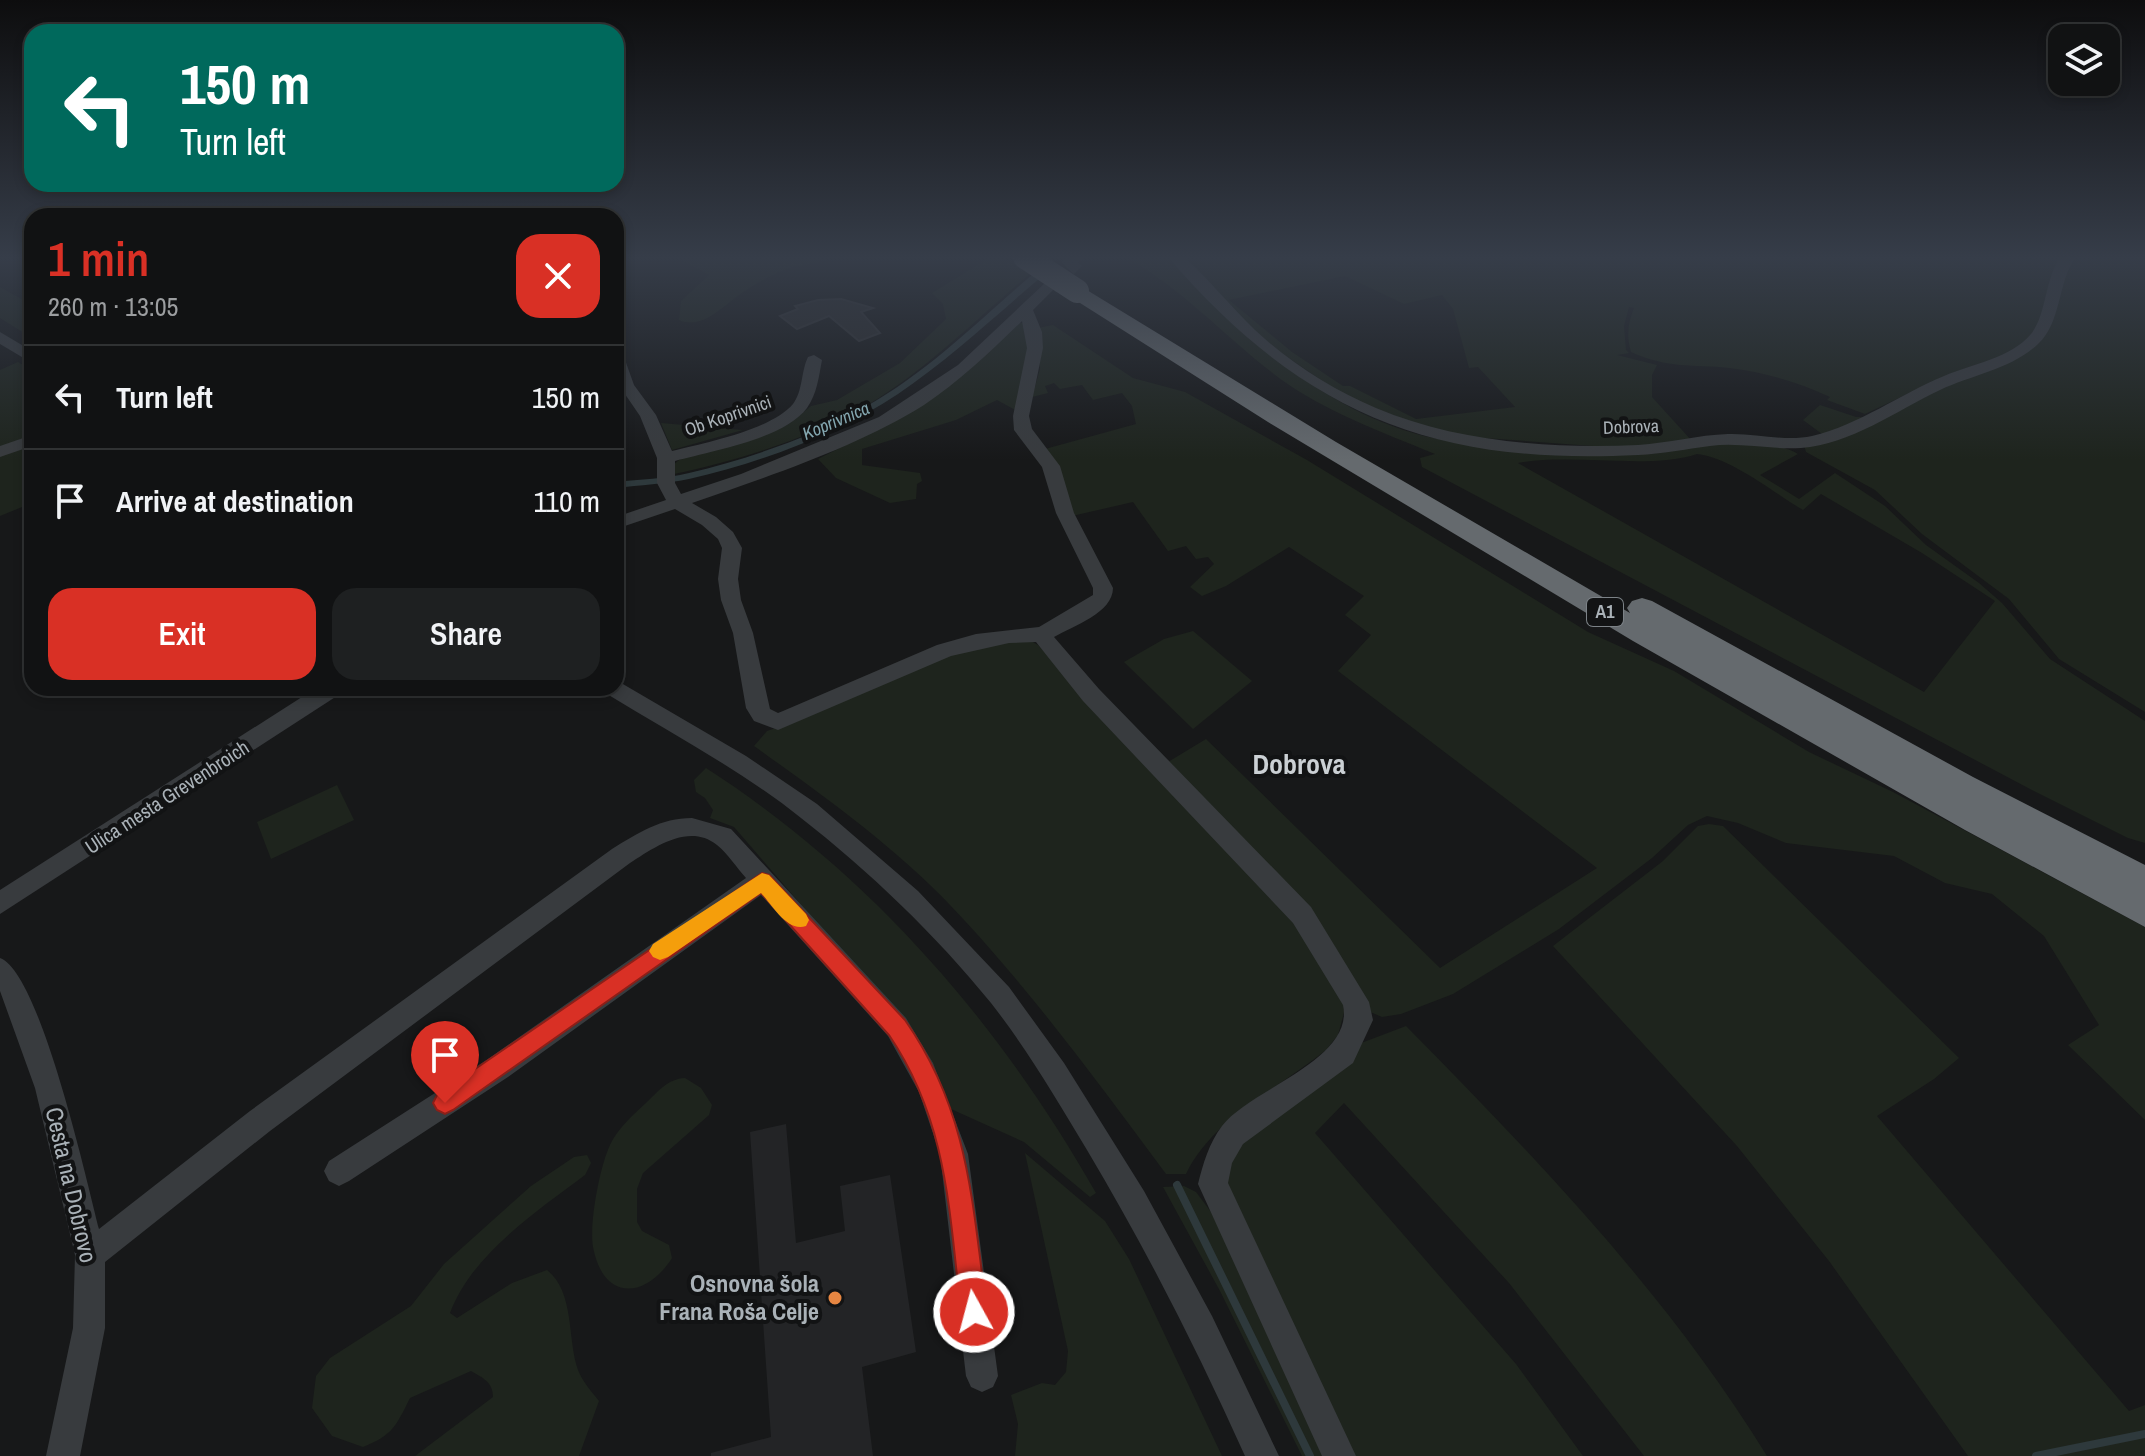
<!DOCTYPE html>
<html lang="en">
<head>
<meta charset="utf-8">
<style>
  :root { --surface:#111213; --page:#1e2021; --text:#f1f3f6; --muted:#9c9ea0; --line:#303233; --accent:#d93025 }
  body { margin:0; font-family:"Archivo Narrow",sans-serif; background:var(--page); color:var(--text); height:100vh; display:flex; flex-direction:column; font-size:30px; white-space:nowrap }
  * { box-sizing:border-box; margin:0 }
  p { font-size:26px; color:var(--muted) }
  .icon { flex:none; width:44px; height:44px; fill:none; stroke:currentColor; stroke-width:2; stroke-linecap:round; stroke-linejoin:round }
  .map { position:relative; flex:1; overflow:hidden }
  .side { position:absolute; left:24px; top:208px; width:600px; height:488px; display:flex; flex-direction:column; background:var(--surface); border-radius:24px; box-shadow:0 4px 12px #0003,0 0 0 2px var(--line) }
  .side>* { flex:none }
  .top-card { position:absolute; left:24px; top:24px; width:600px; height:168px; border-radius:24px; box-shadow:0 4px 12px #0003,0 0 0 2px var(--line); background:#00695c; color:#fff; overflow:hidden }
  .buttons { position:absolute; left:2048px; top:24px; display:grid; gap:16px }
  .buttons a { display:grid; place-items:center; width:72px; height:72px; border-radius:16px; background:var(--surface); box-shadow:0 4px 12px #0003,0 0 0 2px var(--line); font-size:40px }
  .pin { position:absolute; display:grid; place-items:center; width:68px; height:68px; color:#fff; margin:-82px -34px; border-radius:50% 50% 50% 0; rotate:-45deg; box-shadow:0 0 8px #0007 }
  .pin .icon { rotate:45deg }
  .me { position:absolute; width:88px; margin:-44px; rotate:353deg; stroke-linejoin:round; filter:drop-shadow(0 0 6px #0008) }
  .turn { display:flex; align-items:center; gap:28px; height:168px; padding:0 24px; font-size:36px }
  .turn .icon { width:104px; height:104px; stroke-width:2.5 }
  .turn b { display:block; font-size:56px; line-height:68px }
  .round { display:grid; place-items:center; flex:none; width:84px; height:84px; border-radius:24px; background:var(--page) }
  .summary { display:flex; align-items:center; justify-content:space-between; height:136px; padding:0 24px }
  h1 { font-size:48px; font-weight:600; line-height:60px; color:var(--accent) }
  .button { display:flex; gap:16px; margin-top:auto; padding:16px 24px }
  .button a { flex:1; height:92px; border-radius:24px; background:var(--accent); color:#fff; font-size:32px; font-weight:600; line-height:92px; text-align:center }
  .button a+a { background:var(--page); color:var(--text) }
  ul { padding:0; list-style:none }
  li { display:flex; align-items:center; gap:24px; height:104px; padding:0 24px; border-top:2px solid var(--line) }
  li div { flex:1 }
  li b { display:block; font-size:30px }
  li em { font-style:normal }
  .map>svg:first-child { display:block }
  .built { fill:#232426 }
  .green { fill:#1e241d; fill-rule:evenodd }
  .water { fill:#2e393c }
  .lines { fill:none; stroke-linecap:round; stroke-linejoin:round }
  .stream { stroke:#2e393c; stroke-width:8 }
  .building { fill:#2a2b2d; stroke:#313235; stroke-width:2 }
  .minor-tunnel { stroke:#343739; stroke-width:17; stroke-dasharray:17 8; stroke-linecap:butt }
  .minor { fill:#383b3e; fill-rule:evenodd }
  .highway { fill:#656a6e; fill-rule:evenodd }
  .highway-bridge { stroke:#656a6e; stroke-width:24 }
  .route { fill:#d93025; stroke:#8d1f18; stroke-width:2 }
  .slow { fill:#f59e0b }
  .poi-dot { fill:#e68642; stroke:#121314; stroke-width:3 }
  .labels { text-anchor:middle; stroke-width:8; stroke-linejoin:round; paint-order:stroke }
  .far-street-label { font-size:18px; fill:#aab2b8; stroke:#121314 }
  .far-water-label { font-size:18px; font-style:italic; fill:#84a7b0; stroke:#121314 }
  .shield { fill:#121314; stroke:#7c8287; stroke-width:2 }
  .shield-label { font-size:18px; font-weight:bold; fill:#aab2b8 }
  .street-label { font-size:20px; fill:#aab2b8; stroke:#121314 }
  .near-street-label { font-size:24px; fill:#aab2b8; stroke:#121314 }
  .near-poi-label { font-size:24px; font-weight:bold; fill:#aab2b8; stroke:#121314; text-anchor:end }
  .district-label { font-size:28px; font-weight:bold; fill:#cbd0d4; stroke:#121314 }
</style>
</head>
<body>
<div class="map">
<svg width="2145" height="1456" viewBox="0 0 2145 1456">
  <rect width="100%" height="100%" fill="#171819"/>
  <path class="built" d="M 786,1124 L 796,1243 L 845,1231 L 840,1186 L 890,1175 L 916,1352 L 862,1367 L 873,1456 L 711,1456 L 711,1453 L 771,1437 L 750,1132 Z"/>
  <g class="green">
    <path d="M 675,256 L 833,256 C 821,262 815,263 803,265 C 783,268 762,280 745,291 C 725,303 704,331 679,320 L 681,301 L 709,275 Z"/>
    <path d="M 978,256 L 1001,256 L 1031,273 C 978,317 929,368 869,404 C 814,437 737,461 674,474 L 672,466 L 679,460 L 768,432 L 789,424 L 811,406 L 837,400 L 900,363 L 946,319 L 943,304 L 932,293 L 986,260 Z"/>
    <path d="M 1124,256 L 1169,256 C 1240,331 1320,410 1424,436 C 1457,444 1492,444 1527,447 C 1558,449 1592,454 1624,452 C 1668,448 1760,431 1798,454 L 1760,475 L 1799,499 L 1835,473 L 1885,506 L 1926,545 L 1979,583 L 2002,603 L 2050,659 L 2145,721 L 2145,843 L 2128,838 L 2030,789 L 1422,467 L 1420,458 L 1435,454 C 1382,432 1326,412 1279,378 C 1226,338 1182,288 1124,256 ZM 1697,454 C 1730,457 1774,493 1803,510 L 1821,494 L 1922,553 L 1995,601 L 1924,692 L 1518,463 C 1571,453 1651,470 1697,454 Z"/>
    <path d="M 1179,256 L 2145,256 L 2145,712 L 2059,659 L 2009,599 L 1922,534 L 1875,490 L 1806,452 L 1804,445 L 1822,434 L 1803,420 L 1820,405 L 1856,417 L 1870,417 L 1952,373 L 1865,414 L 1827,400 L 1830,397 C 1798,382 1763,372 1729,368 C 1691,364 1669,369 1631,352 C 1626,336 1628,323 1634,308 L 1629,307 L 1624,326 L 1626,350 L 1629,353 L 1617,355 L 1657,365 L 1652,375 L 1652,397 L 1692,441 L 1620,448 L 1456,436 L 1410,425 L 1343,395 L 1277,350 L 1250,328 ZM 1345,276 L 1404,304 L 1442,295 L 1453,309 L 1469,368 L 1478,367 L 1515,407 L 1416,419 L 1350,386 L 1343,386 L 1292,352 L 1229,300 Z"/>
    <path d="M 0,287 L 32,305 L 32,338 L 0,318 Z"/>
    <path d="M 1019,323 L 1024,323 L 1029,341 L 1017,411 L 997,400 L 956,420 L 862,449 L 862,465 L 920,473 L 922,481 L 917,484 L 916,499 L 890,503 L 836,478 L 818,459 L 894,421 Z"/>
    <path d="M 1053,325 L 1133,378 L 1185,392 L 1307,460 L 1588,632 L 1674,671 L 1809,752 L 1893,792 L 2145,927 L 2145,1120 L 2068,1045 L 2099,1025 L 2044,936 L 1992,894 L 1945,883 L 1894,856 L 1786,843 L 1738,823 L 1707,816 L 1688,825 L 1652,858 L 1559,929 L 1453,994 L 1401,1014 L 1382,1017 L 1368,1011 L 1168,762 L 1206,739 L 1440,968 L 1597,868 L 1338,671 L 1371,635 L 1345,615 L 1364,596 L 1289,547 L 1226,586 L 1202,596 L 1190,587 L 1214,564 L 1208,557 L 1196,559 L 1186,546 L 1168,551 L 1133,502 L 1072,516 L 1045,449 L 1136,424 L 1132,406 L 1122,393 L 1093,400 L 1082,385 L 1060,389 L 1054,383 L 1045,386 L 1048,393 L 1032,397 L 1040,369 L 1038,328 Z"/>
    <path d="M 18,362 L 32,371 L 32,437 L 0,449 L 0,370 Z"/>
    <path d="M 661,423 L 743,430 L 672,450 Z"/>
    <path d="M 32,444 L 32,503 L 0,516 L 0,456 Z"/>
    <path d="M 1193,631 L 1252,681 L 1193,729 L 1124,662 L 1164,639 Z"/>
    <path d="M 1010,640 L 1031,641 L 1038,645 L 1280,902 L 1339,991 L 1345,1009 L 1338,1035 L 1326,1050 C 1278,1089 1214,1117 1186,1174 L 1166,1174 C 1102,1088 1038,1000 965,921 C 904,853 828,799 754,746 L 767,731 L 790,723 L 913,665 Z"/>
    <path d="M 706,768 C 871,874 1000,1024 1096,1193 L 1090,1197 L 1024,1142 L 951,1109 L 923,1049 L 905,1025 L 734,827 L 710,818 L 713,810 L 705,798 L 696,792 L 694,780 Z"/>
    <path d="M 337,785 L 354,820 L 271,859 L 257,822 Z"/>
    <path d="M 1709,824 L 1723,826 L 1959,1058 L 1934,1079 L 1877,1116 L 2129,1411 L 2145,1405 L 2145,1456 L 1968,1456 L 1829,1261 L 1737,1146 L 1553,946 L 1663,861 L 1698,826 Z"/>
    <path d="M 1406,1026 C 1538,1160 1668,1295 1767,1456 L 1644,1456 L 1509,1283 L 1344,1103 L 1315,1133 L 1516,1364 L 1583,1456 L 1351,1456 L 1229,1205 L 1227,1173 L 1236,1144 L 1356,1045 Z"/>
    <path d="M 685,1078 L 701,1088 L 712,1105 L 709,1115 L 643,1173 L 637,1189 L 637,1222 L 642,1231 L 669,1245 L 672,1258 C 645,1300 603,1301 593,1247 C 589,1223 600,1166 610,1145 C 618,1128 633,1115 646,1103 C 659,1091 667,1079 685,1078 Z"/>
    <path d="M 1025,1153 L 1105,1221 L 1129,1259 L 1222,1456 L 1015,1456 L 1018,1424 L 1011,1395 L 1042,1383 L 1055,1385 L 1066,1372 L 1068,1351 Z"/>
    <path d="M 587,1155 L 591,1163 L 585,1175 C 536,1212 472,1254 450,1313 L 457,1318 L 512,1283 L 547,1270 C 575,1292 567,1339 578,1370 C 582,1381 592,1392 599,1401 L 579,1456 L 415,1456 L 493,1397 C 493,1382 483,1378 471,1371 L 410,1398 C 396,1426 393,1435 363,1447 L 332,1436 L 312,1408 L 316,1376 L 330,1358 L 411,1306 L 444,1264 L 531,1186 L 574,1157 Z"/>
    <path d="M 1184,1186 L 1196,1192 L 1211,1212 L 1330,1456 L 1302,1456 L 1220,1291 L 1163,1187 Z"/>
  </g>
  <path class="water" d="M 1032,275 L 1040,278 C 994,317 948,360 898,394 C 838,434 760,463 689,479 C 665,484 640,485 616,488 L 616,482 C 640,479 665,479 689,473 C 748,459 812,437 865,407 C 927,373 979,320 1032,275 Z"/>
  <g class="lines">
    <g class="stream">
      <path d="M 1177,1185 L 1310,1456"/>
      <path d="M 2036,1456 L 2145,1434"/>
    </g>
  </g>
  <path class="building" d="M 841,299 L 873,308 L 861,312 L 880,333 L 859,341 L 829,316 L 797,329 L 780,316 L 798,309 L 795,306 L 818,300 Z"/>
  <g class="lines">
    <path class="minor-tunnel" d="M 1050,286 L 1076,260"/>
    <g class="minor">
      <path d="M 1072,256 L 1087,256 L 1076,264 L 1069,260 Z"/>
      <path d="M 1167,256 L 1183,256 C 1209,279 1230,306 1255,330 C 1289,362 1333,390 1376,408 C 1456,442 1552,449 1638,445 C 1668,443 1698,435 1728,434 C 1756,433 1785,442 1812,436 C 1859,425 1900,394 1944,376 C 1972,364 2011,358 2031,334 C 2047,314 2044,280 2061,256 L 2076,256 C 2057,283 2062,322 2038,344 C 2012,369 1972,375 1940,390 C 1896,411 1851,444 1801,448 C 1770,450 1740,442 1710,446 C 1686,449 1662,454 1638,455 C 1432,466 1301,412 1167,256 Z"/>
      <path d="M 1050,282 L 1057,286 L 1033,310 L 1042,332 L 1043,348 L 1029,416 L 1032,429 L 1060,466 L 1074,513 L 1113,588 C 1113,613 1073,626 1054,637 L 1099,689 L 1311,907 L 1369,1002 L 1373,1020 L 1353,1063 L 1243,1144 L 1232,1163 L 1228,1183 L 1356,1456 L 1322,1456 L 1198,1184 C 1203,1164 1209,1143 1222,1126 C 1250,1089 1355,1060 1343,1005 L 1293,923 L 1083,701 L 1036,642 L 1009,643 L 951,656 L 778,730 L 754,721 L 746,708 L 733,633 L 721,600 L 718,579 L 722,548 L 718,539 L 702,525 L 675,509 L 616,529 L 616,517 L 666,500 L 657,483 L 657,458 L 640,416 L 616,381 L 616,352 L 624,357 L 634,385 L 656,415 L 672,451 C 704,443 771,430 793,404 C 803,391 801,371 808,357 L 814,355 L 822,360 C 819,376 817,394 807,408 C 784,439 711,451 675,461 L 675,483 L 681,494 L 741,474 L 879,417 L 958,365 L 1045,283 ZM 1022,321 L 1027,348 L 1013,416 L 1014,430 L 1042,467 L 1056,513 L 1093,588 L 1093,595 L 1039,627 L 976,634 L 937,645 L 783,711 L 778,713 L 770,709 L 753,633 L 741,600 L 738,579 L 742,548 L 733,532 L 716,517 L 692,503 C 767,477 857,447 924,405 C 960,381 991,351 1022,321 Z"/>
      <path d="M 0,332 L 32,351 L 32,363 L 0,344 Z"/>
      <path d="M 32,435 L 32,446 L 0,457 L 0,446 Z"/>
      <path d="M 616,680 L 746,756 L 817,804 L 918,891 L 1009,987 L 1064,1063 L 1144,1191 L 1212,1316 L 1279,1456 L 1245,1456 C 1198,1351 1146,1249 1087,1150 C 1057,1100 1027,1049 991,1003 C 935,934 870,872 801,818 C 741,770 672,734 607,694 L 604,688 L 616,688 Z"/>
      <path d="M 316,688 L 343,688 L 340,694 L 0,914 L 0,890 Z"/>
      <path d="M 692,818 L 731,829 L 906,1018 L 933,1063 L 968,1154 L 998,1376 L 993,1387 L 982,1392 L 971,1387 L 966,1376 L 940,1154 L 919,1092 L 888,1036 L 761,895 L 508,1077 L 349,1181 L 339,1186 L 329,1181 L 324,1171 L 329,1161 L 488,1059 L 746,878 C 737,868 728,854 717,845 C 689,822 653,848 630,863 L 270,1131 L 105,1262 L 105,1328 L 80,1456 L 46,1456 L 73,1328 L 75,1255 L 35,1088 L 0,991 L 0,958 C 40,972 87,1182 99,1229 L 250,1111 L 612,849 C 638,833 661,818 692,818 Z"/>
    </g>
    <path class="highway" d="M 1077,284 L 1336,442 L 1630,613 L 1627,608 L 1632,601 L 1642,598 L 1652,601 L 1973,777 L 2145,865 L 2145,927 L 1965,830 L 1633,641 L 1268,422 L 1069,296 L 1066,291 Z"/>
    <path class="highway-bridge" d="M 1025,257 L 1077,291"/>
  </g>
  <linearGradient id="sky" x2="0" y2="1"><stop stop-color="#0d0d0e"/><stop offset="0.56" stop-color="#363d49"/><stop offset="1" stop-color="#363d49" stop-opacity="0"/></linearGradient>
  <rect width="2145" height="460" fill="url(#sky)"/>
  <path class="route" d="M 762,873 L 769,875 L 905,1020 C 970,1113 972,1204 987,1312 L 983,1322 L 974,1325 L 965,1322 L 961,1312 C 949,1212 948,1122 889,1035 L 761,893 L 453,1110 L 445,1114 L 437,1110 L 433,1103 L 437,1095 Z"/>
  <path class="slow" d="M 762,873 L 769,875 L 806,914 L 809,920 L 806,926 C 788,933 772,905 761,893 L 668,957 L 660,960 L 653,957 L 649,951 L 653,944 Z"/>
  <circle class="poi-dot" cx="835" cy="1298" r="8"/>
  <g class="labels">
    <g class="far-street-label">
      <text transform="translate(728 416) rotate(-19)" y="6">Ob Koprivnici</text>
      <text transform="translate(1631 427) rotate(-2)" y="6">Dobrova</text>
    </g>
    <g class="far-water-label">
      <text transform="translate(836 421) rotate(-23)" y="6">Koprivnica</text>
    </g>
    <rect class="shield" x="1587" y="598" width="36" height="28" rx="6"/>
    <g class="shield-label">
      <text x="1605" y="618">A1</text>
    </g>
    <g class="street-label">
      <text transform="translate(167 797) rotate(-33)" y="7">Ulica mesta Grevenbroich</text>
    </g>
    <g class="near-street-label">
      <text transform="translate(71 1185) rotate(77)" y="8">Cesta na Dobrovo</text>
    </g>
    <g class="near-poi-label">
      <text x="819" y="1292">Osnovna šola<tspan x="819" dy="28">Frana Roša Celje</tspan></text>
    </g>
    <g class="district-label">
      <text x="1299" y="774">Dobrova</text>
    </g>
  </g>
</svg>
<div class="buttons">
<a><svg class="icon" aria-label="layers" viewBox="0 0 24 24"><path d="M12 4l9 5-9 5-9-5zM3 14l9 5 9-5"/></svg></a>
</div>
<div class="pin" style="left:445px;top:1103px;background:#d93025"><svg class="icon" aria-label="arrive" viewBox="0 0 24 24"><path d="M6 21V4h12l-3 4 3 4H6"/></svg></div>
<svg class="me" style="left:974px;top:1312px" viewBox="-20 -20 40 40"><circle r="17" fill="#d93025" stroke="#fff" stroke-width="3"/><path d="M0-11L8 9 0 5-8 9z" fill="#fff"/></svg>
<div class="top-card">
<div class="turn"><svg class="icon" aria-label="left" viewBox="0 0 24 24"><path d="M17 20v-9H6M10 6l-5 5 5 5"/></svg><div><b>150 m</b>Turn left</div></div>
</div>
<section class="side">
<div class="summary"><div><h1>1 min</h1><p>260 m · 13:05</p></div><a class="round" style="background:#d93025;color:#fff"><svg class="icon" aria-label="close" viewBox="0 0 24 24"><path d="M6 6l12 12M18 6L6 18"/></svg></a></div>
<ul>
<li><svg class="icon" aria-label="left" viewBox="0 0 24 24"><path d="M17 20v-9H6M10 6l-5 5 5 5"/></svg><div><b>Turn left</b></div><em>150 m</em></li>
<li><svg class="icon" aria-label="arrive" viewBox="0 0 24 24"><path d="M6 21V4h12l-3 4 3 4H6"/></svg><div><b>Arrive at destination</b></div><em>110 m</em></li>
</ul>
<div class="button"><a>Exit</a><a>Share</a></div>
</section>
</div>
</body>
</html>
